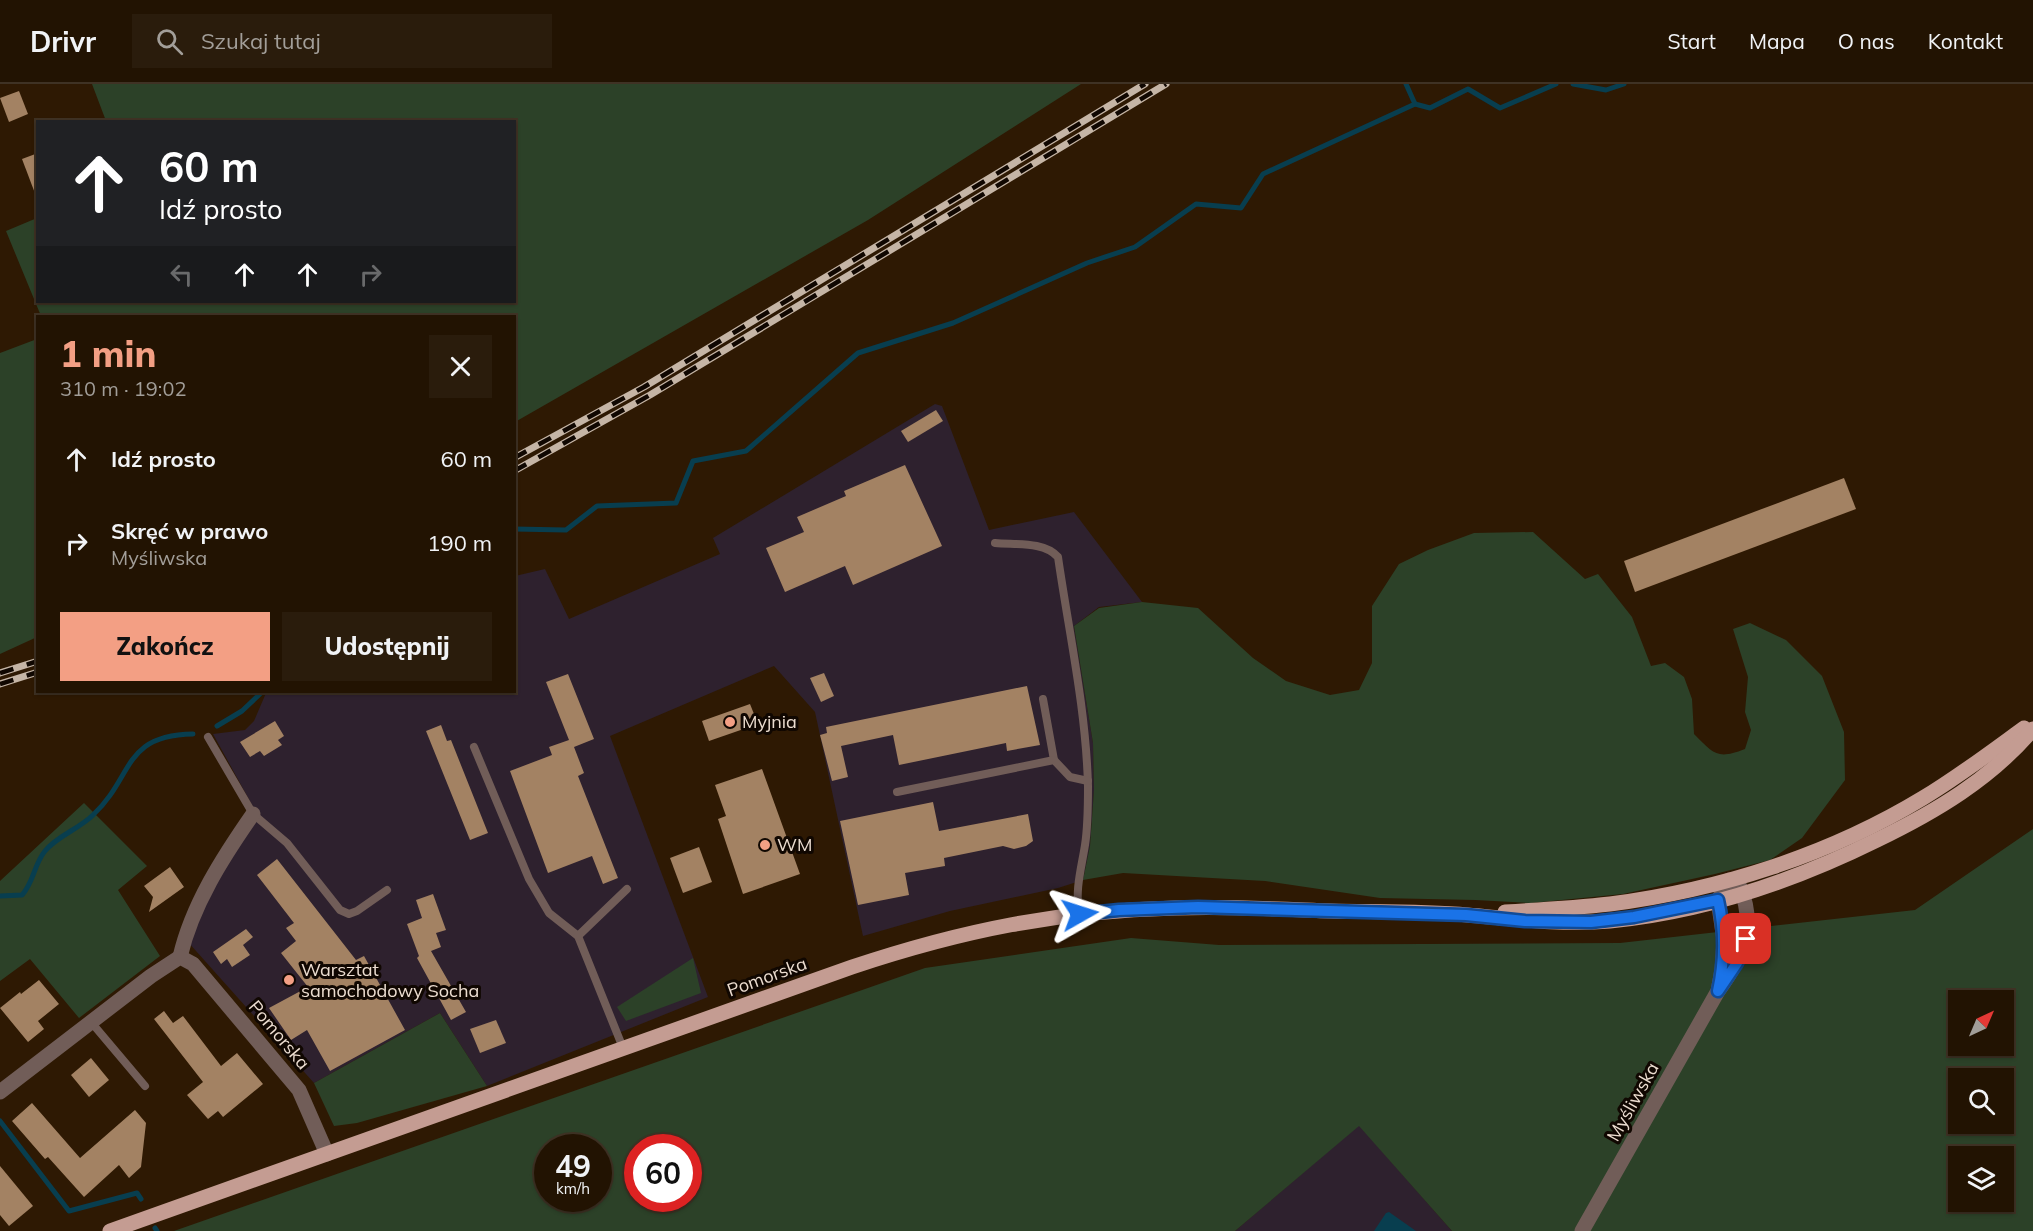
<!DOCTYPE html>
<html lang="pl">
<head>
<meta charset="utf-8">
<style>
  :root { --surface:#221302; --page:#2a1c0c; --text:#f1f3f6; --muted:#a29e99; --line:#3f3224; --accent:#f39f84 }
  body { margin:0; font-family:Mulish,sans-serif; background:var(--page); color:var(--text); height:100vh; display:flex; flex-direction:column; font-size:22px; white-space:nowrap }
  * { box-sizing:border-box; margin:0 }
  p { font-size:20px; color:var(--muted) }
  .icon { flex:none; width:33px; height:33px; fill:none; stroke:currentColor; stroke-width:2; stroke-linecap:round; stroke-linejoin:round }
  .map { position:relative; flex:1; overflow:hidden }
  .drawer { position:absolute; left:36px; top:231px; width:480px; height:378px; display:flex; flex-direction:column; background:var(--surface); border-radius:0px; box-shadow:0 2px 4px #0004,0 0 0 2px var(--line) }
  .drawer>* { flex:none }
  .hud { position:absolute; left:36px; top:36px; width:480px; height:183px; border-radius:0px; box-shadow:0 2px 4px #0004,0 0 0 2px var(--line); background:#202124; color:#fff; overflow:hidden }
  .needle { width:39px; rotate:44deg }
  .buttons { position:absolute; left:1948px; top:906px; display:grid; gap:12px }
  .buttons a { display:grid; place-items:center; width:66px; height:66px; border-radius:0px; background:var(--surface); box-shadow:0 2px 4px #0004,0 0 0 2px var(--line); font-size:30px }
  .speed { position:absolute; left:534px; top:1050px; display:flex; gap:12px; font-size:30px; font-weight:700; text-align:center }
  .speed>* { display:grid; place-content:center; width:78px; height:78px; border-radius:50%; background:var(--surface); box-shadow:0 2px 4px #0004,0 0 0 2px var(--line); line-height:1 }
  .speed small { font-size:15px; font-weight:400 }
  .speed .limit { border:9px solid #d22; background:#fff; color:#111 }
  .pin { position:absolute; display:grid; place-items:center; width:51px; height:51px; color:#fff; margin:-26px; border-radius:12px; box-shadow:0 3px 9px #0006 }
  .me { position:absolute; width:66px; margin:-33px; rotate:84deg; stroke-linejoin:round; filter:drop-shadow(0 0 4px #0008) }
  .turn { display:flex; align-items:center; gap:21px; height:126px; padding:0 24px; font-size:27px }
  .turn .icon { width:78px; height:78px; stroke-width:2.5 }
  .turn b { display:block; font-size:42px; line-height:51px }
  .lanes { display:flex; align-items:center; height:57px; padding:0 24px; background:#0003; justify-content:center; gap:30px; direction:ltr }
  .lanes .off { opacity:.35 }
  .round { display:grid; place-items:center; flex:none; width:63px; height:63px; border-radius:0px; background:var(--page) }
  .summary { display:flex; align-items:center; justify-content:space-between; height:102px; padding:0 24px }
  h1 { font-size:36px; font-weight:800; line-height:45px; color:var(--accent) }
  .button { display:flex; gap:12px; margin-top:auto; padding:12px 24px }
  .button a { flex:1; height:69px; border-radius:0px; background:var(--accent); color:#111; font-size:24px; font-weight:800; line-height:69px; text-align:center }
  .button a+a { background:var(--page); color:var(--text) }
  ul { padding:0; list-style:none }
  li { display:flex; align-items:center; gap:18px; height:84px; padding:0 24px }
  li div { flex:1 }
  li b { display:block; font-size:22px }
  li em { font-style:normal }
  header { display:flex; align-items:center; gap:36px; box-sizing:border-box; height:84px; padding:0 30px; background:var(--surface); border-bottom:2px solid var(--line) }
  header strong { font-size:28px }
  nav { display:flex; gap:33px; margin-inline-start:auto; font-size:21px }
  .search { width:420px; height:54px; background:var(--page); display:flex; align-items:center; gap:15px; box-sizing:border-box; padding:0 21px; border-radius:0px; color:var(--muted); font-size:22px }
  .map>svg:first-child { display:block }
  .industrial { fill:#2e212e }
  .green { fill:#2c4128; fill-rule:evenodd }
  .water { fill:#083e4f }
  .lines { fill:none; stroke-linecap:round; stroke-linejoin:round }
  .stream { stroke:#083e4f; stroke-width:5 }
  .building { fill:#a38263 }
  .lane { stroke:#715d58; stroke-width:8 }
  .street { stroke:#715d58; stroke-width:15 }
  .primary { stroke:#c49c92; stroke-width:15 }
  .rail-casing { stroke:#c5b5a6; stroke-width:7 }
  .rail { stroke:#100701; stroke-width:4.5; stroke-dasharray:14; stroke-linecap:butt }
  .route-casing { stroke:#114b97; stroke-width:15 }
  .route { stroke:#1a73e8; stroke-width:10 }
  .poi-dot { fill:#f39f84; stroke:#100701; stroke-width:2 }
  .labels { text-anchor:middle; stroke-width:6; stroke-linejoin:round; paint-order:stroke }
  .poi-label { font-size:18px; fill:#ecddd0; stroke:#100701; text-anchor:start }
  .street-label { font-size:18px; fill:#ecddd0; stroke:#100701 }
</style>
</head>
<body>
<header>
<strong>Drivr</strong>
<div class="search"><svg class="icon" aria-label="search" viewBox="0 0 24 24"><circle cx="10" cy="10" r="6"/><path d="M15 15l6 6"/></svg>Szukaj tutaj</div>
<nav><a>Start</a><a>Mapa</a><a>O nas</a><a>Kontakt</a></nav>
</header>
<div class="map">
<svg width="2033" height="1147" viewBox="0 0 2033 1147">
  <rect width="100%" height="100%" fill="#2e1903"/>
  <g class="industrial">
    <path d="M 935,320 L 942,322 L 989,446 L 1074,428 L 1142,518 L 1099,523 L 1074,542 L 1093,659 L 1094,706 L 1090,762 L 1083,796 L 1058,804 L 950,827 L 863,852 L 815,628 L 774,582 L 610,652 L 708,913 L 487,1002 L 440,929 L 314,999 L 188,858 L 226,771 L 257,730 L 213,650 L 245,646 L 254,637 L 266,609 L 270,608 L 514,608 L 515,492 L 545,485 L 569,535 L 720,470 L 713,454 Z"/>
    <path d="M 1359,1041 L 1452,1147 L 1235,1147 Z"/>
  </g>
  <g class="green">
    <path d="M 92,0 L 1081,0 L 868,136 L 515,338 L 514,232 L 41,232 L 6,147 L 37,134 L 38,218 L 514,218 L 514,38 L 106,37 Z"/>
    <path d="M 37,255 L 37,553 L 0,570 L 0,269 Z"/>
    <path d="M 1533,448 L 1585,495 L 1598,490 L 1632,533 L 1651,582 L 1665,579 L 1684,593 L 1692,615 L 1694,650 C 1714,670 1717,676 1745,665 L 1751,646 L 1745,628 L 1748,593 L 1733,545 L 1750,539 L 1786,556 L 1822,592 L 1844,648 L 1845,696 L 1802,754 L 1770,776 L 1715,790 L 1623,810 L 1531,819 L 1475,816 L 1380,814 L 1265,797 L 1123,789 L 1083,796 L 1090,762 L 1094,706 L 1093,659 L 1074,542 L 1099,524 L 1142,518 L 1198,524 L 1253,574 L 1286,597 L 1330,611 L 1359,606 L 1372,579 L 1372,522 L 1399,480 L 1428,466 L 1474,449 Z"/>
    <path d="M 84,719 L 147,782 L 118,806 L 160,872 L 79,934 L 30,875 L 0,897 L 0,797 Z"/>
    <path d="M 2033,745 L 2033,1147 L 1452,1147 L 1359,1042 L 1235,1147 L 174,1147 L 925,884 L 1131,854 L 1219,861 L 1620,859 L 1915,826 ZM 1959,916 L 2004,916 L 2004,962 L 1959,962 ZM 1959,994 L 2004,994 L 2004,1040 L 1959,1040 ZM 548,1064 L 598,1064 L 598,1114 L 548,1114 ZM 638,1064 L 688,1064 L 688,1114 L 638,1114 ZM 1959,1072 L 2004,1072 L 2004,1118 L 1959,1118 Z"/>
    <path d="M 693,874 L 701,909 L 626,937 L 617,923 Z"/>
    <path d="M 440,929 L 487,1002 L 357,1039 L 334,1042 L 314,999 Z"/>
  </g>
  <path class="water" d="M 1389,1128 L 1416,1147 L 1374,1147 L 1386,1129 Z"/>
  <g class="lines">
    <g class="stream">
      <path d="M 1573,0 L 1606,6 L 1624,0"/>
      <path d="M 1415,20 L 1430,24 L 1468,5 L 1500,24 L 1556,0"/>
      <path d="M 514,445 L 566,446 L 597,422 L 676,419 L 693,377 L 746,367 L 858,269 L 953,239 L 1087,179 L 1135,163 L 1196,120 L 1241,124 L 1263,90 L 1415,20 L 1406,0"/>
      <path d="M 217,642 L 242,627 L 262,608"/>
      <path d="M 0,812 L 22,811 C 34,798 34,780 45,767 C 57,752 79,745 93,731 C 134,693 122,651 193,650"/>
      <path d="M 0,1037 L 69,1127 L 137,1109 L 141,1115"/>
      <path d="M 155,1144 L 157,1147"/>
    </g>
  </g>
  <g class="building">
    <path d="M 19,7 L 28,30 L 9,38 L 0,14 Z"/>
    <path d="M 38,69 L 38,112 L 36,112 L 22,75 Z"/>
    <path d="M 936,326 L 943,337 L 908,358 L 901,347 Z"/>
    <path d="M 905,381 L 942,462 L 853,501 L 845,482 L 785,508 L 766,464 L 804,448 L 797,433 L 846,412 L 844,407 Z"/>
    <path d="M 1844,394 L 1856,425 L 1635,508 L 1624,477 Z"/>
    <path d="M 824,589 L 834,612 L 821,618 L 810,594 Z"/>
    <path d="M 568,590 L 594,655 L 574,663 L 584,689 L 578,692 L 618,794 L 603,800 L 592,772 L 548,789 L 510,687 L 552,671 L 549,663 L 569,656 L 546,598 Z"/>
    <path d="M 1027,602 L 1040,661 L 1007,667 L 1006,659 L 899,681 L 893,651 L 841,662 L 848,693 L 832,697 L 820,651 L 827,649 L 826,643 Z"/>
    <path d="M 750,620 L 758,640 L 709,657 L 702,637 Z"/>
    <path d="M 275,637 L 284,652 L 278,656 L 282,661 L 264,672 L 260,667 L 250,673 L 240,658 Z"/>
    <path d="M 441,641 L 447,657 L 451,656 L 488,749 L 470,756 L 426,647 Z"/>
    <path d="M 762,685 L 800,790 L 743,810 L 718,735 L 726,732 L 715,701 Z"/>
    <path d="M 933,718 L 939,747 L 1028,730 L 1033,757 L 1026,762 L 1014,765 L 1003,762 L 944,774 L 945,782 L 905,789 L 909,811 L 858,821 L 840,737 Z"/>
    <path d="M 699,763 L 712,798 L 683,809 L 670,774 Z"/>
    <path d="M 277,775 L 356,876 L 364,872 L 405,946 L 330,987 L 307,946 L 291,956 L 269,924 L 308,903 L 281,869 L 296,857 L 286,844 L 294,839 L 257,791 Z"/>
    <path d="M 170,783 L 184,803 L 149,828 L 153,813 L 144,802 Z"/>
    <path d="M 433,810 L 446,846 L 436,849 L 441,863 L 431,867 L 466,928 L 451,936 L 417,874 L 419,872 L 407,840 L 422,834 L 416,816 Z"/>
    <path d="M 246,845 L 253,853 L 243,861 L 250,871 L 232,883 L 227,875 L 221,880 L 213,868 Z"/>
    <path d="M 39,896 L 59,920 L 38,937 L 44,945 L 28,958 L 0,924 L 20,908 L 21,910 Z"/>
    <path d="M 164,927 L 173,939 L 183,932 L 221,982 L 237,969 L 263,1000 L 223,1033 L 218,1027 L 208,1035 L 187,1011 L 203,998 L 154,935 Z"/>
    <path d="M 496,936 L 506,959 L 480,969 L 470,945 Z"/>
    <path d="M 91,974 L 109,996 L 89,1013 L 71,991 Z"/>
    <path d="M 32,1019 L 80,1074 L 135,1026 L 146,1039 L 141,1083 L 129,1094 L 119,1081 L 84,1113 L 48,1073 L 45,1075 L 12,1037 Z"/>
    <path d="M 0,1082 L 33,1122 L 9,1142 L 0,1131 Z"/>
  </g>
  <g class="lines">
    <g class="lane">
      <path d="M 995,459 C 1015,461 1044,457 1058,473 C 1069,549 1086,625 1088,702 C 1088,721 1088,742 1085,761 C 1081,786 1075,805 1079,830"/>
      <path d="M 1043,615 L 1054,676"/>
      <path d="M 208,653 L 253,730 L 287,759 L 340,826 L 349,830 L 357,827 L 387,806"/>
      <path d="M 474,663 L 529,795 L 549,829 L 578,852 L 623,964"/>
      <path d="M 897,708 L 1054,676 L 1070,693 L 1088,697"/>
      <path d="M 578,852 L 627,805"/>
      <path d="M 91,938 L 145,1002"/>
    </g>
    <g class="street">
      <path d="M 180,873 C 192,821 223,773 253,730"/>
      <path d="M 0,1008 L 151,892 L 180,873 L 193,880 L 299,1006 L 327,1070"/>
      <path d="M 1582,1147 L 1718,907 C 1742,874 1757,844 1740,803 L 1729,796 L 1718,816 L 1724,856 L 1722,886 L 1718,907"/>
    </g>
    <g class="primary">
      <path d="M 1505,828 C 1540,826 1575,824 1610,820 C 1719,806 1829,771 1923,714 C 1958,693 1991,668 2024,644"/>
      <path d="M 110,1147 L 852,883 C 963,846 1058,827 1175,824 C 1227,822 1279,825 1331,827 C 1376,828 1422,827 1468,831 C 1515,835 1562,841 1610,837 C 1703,828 1794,797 1877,756 C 1935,728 1991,695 2033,645"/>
    </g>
    <g class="rail-casing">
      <g id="rail">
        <path d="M 514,374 L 644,303 L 1145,0"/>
        <path d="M 514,387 L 650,311 L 1166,0"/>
        <path d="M 0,589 L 38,577"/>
        <path d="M 0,600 L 38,588"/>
      </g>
    </g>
    <use href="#rail" class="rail"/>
  </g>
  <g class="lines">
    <g class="route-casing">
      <path id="route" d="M 1080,830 L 1119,826 L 1198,823 L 1466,831 L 1525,837 L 1591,838 L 1634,833 L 1718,816 C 1725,847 1725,876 1718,907 L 1737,879 L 1746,855"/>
    </g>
    <use href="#route" class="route"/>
  </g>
  <g class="poi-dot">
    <circle cx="730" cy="638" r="6"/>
    <circle cx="765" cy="761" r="6"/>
    <circle cx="289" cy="896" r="6"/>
  </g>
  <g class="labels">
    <g class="poi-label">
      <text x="742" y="644">Myjnia</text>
      <text x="777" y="767">WM</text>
      <text x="301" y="892">Warsztat<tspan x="301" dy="21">samochodowy Socha</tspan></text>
    </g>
    <g class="street-label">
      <text transform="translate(767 893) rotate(-20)" y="6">Pomorska</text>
      <text transform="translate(279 951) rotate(50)" y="6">Pomorska</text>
      <text transform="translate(1633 1018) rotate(-61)" y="6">Myśliwska</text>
    </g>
  </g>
</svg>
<div class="buttons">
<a><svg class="needle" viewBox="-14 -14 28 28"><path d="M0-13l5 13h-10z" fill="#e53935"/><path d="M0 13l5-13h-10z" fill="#a29e99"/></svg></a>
<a><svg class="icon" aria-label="search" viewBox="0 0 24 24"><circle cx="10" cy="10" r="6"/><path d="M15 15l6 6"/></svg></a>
<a><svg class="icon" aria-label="layers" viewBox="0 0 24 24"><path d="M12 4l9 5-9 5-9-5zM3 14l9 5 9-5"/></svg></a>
</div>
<div class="speed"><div>49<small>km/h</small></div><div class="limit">60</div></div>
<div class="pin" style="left:1746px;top:855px;background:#d93025"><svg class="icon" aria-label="arrive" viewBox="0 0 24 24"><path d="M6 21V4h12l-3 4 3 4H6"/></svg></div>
<svg class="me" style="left:1080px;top:830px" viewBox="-20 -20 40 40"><path d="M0-17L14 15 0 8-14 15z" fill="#1a73e8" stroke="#fff" stroke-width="4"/></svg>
<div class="hud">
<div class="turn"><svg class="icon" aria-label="ahead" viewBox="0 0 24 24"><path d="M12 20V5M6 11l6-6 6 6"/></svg><div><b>60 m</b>Idź prosto</div></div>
<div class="lanes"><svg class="icon off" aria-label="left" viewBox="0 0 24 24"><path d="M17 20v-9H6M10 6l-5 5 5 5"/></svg><svg class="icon" aria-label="ahead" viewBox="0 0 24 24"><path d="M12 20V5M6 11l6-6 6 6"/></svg><svg class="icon" aria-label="ahead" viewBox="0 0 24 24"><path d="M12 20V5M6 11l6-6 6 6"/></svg><svg class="icon off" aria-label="right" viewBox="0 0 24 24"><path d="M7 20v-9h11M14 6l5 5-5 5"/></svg></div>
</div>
<section class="drawer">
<div class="summary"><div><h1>1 min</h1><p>310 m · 19:02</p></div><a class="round"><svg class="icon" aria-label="close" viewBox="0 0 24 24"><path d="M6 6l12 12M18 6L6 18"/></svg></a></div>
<ul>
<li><svg class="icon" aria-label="ahead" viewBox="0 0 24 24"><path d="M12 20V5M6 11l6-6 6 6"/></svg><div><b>Idź prosto</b></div><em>60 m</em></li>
<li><svg class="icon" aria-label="right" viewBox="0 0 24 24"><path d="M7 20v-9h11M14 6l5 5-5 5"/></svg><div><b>Skręć w prawo</b><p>Myśliwska</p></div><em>190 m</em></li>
</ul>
<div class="button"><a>Zakończ</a><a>Udostępnij</a></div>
</section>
</div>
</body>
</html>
